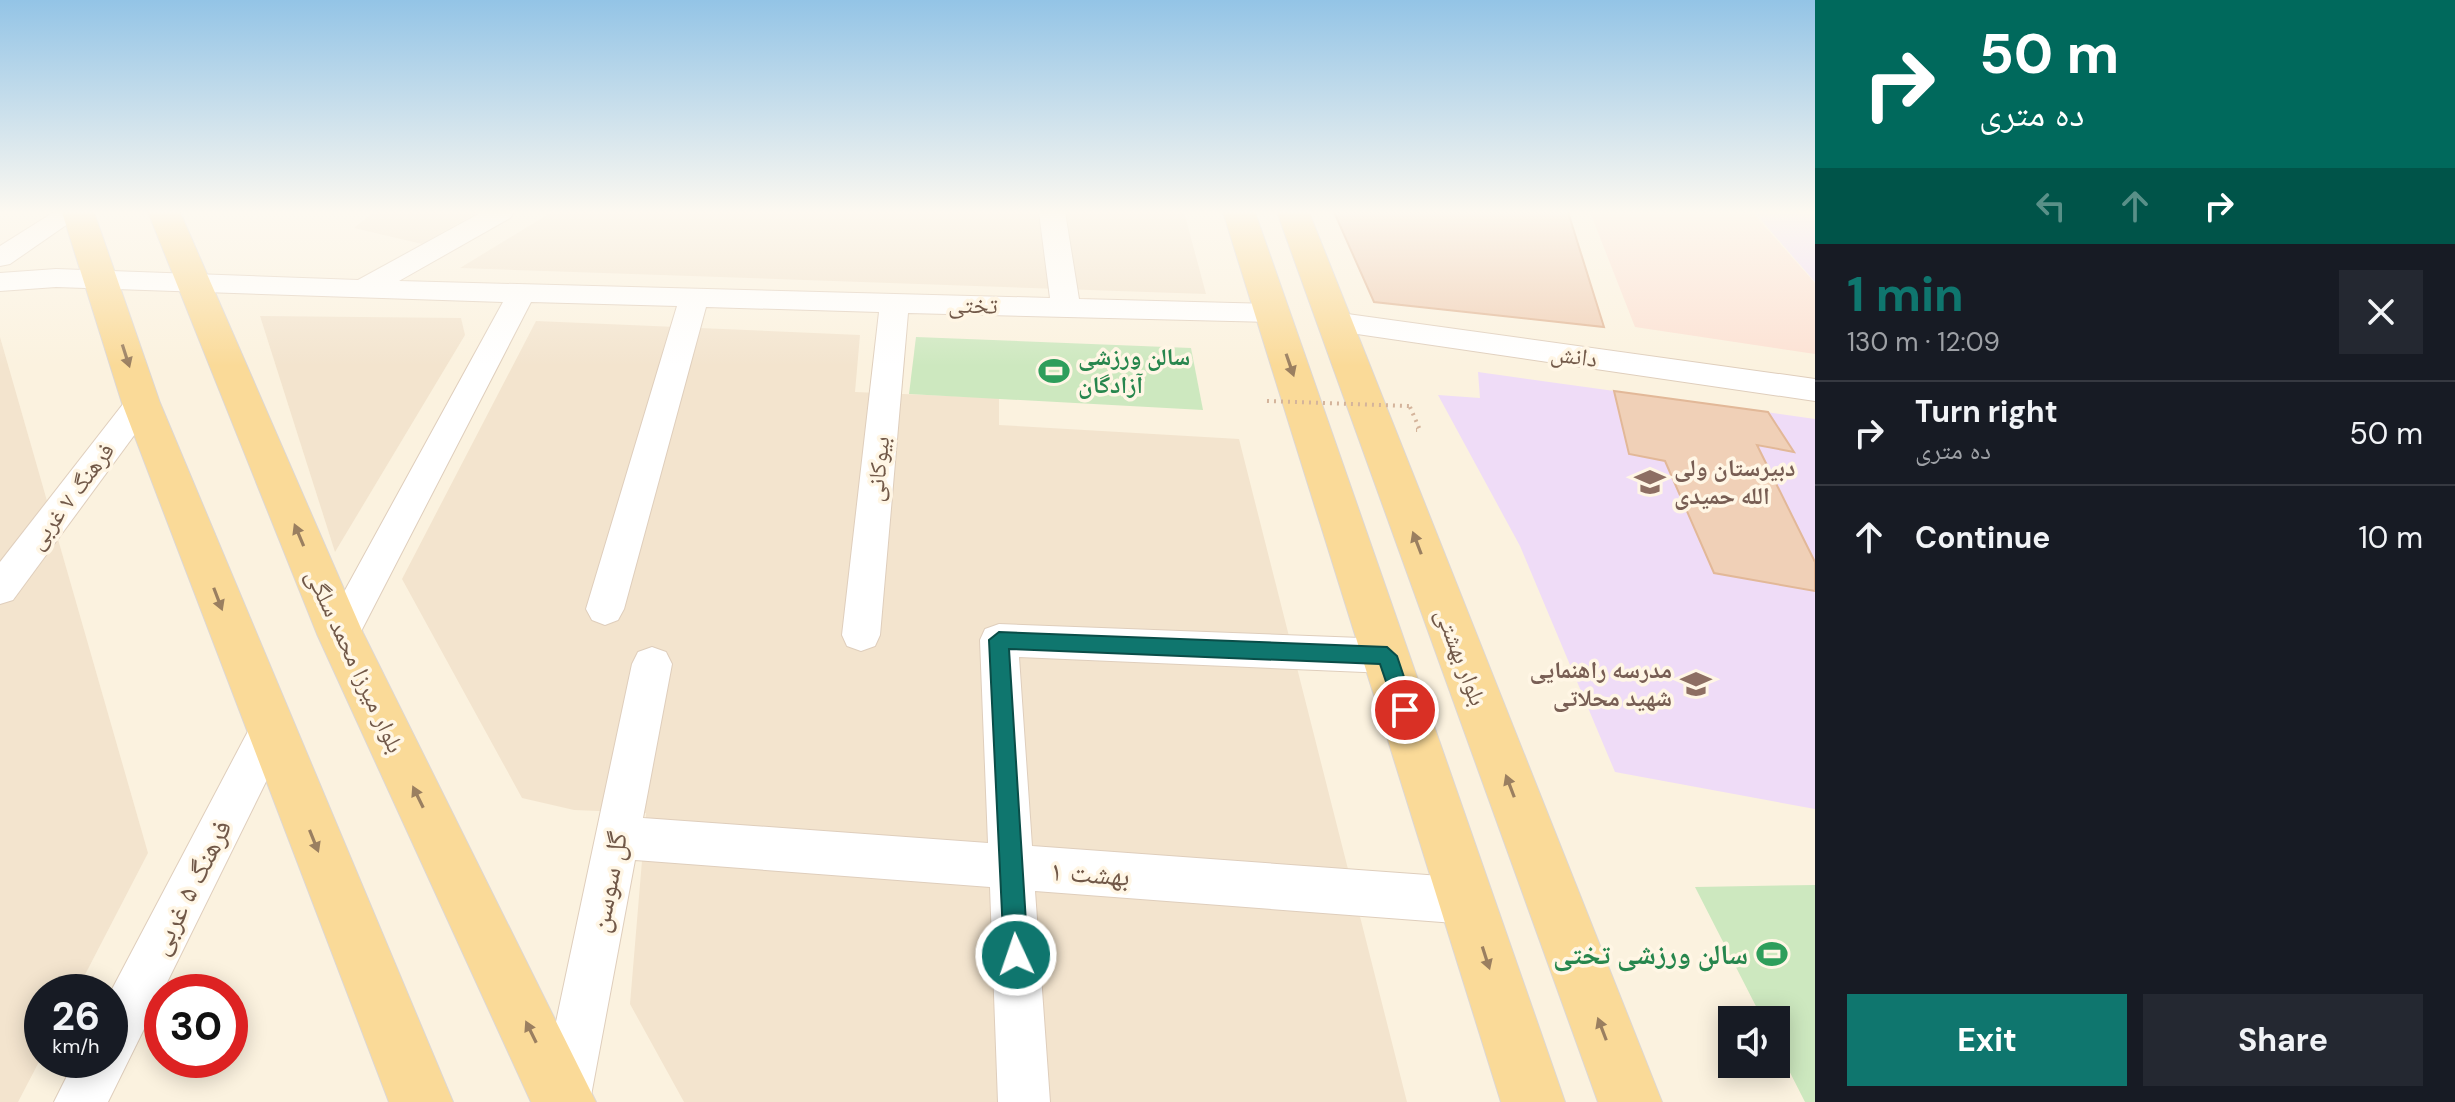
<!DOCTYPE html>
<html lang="en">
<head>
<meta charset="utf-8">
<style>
  :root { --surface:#171b24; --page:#242831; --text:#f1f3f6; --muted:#9ea1a6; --line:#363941; --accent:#0f766e }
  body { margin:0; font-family:"DM Sans","Noto Naskh Arabic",sans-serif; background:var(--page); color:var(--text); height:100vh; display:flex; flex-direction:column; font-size:30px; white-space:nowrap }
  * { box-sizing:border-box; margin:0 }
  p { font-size:26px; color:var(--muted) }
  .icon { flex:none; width:44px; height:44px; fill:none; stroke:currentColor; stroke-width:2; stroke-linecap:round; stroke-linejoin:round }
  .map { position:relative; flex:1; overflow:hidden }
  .drawer { display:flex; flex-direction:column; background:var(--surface); width:640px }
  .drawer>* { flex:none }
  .top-card { background:#00695c; color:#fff; overflow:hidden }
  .buttons { position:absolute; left:1718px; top:1006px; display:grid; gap:16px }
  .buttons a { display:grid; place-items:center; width:72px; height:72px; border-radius:0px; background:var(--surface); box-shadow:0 4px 20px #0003; font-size:40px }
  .speed { position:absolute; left:24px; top:974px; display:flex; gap:16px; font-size:40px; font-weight:700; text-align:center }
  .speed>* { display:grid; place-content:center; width:104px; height:104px; border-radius:50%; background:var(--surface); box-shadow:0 4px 20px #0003; line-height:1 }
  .speed small { font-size:20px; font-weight:400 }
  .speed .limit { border:12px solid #d22; background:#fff; color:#111 }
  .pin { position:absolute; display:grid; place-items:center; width:68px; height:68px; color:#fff; margin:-34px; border:4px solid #fff; border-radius:50%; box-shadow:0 2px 8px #0007 }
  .me { position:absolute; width:88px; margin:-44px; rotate:357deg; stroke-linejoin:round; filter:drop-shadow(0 0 6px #0008) }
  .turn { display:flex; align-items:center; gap:28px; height:168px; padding:0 32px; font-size:36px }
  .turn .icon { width:104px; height:104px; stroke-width:2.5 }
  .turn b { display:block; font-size:56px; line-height:68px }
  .lanes { display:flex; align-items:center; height:76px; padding:0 32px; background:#0003; justify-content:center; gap:40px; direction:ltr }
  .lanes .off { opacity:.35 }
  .round { display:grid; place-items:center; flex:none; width:84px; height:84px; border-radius:0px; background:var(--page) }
  .overview { display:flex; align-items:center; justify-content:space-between; height:136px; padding:0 32px }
  h1 { font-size:48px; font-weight:700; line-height:60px; color:var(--accent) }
  .cta { display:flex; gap:16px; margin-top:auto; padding:16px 32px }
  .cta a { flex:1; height:92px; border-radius:0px; background:var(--accent); color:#fff; font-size:32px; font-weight:700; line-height:92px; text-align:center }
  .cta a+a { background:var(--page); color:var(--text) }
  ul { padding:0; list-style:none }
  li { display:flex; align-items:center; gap:24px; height:104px; padding:0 32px; border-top:2px solid var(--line) }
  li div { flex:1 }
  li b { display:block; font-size:30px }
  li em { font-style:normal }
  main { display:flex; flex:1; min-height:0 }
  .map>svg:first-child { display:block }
  .residential { fill:#f3e4ce }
  .commercial { fill:#fce1d3 }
  .education { fill:#efdcf7 }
  .green { fill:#cde8bf }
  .building { fill:#f0d0b7; stroke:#e2b898; stroke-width:2 }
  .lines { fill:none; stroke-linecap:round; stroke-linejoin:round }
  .minor-casing { stroke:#dfcebc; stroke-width:2 }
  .major-casing { stroke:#ddd7d3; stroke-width:2 }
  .path { stroke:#d4b49b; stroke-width:4; stroke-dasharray:2 5; stroke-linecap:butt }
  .minor { fill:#fff; fill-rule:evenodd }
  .major { fill:#fada98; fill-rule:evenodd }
  .path-bridge { stroke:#d4b49b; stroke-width:4; stroke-dasharray:2 5; stroke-linecap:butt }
  .oneway { fill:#9a7f60 }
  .route { fill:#0f766e; stroke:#0a4d48; stroke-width:2 }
  .labels { text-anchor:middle; stroke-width:7; stroke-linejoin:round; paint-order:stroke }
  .street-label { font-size:24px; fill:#715848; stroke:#fff6e5 }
  .leisure-label { font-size:24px; font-weight:bold; fill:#27864d; stroke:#fff6e5; text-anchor:start }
  .education-label { font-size:24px; font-weight:bold; fill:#785e54; stroke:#fff6e5; text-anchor:start }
  .near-street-label { font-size:28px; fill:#715848; stroke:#fff6e5 }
  .near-leisure-label { font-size:28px; font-weight:bold; fill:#27864d; stroke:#fff6e5; text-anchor:end }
</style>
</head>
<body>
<main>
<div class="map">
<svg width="1815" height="1102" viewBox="0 0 1815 1102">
  <rect width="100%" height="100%" fill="#fbf2df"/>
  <g class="residential">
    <path d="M 374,212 L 478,212 L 422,244 L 354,228 Z"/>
    <path d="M 552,212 L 1184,212 L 1206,294 L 460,268 Z"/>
    <path d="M 260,316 L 461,318 L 465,335 L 335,552 Z"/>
    <path d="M 536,321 L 860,335 L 855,392 L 999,398 L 999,425 L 1239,439 L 1407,1102 L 684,1102 L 630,1004 L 646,813 L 574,810 L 522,798 L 402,579 Z"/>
    <path d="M 0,337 L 148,853 L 76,992 L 42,992 L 42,1056 L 18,1102 L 0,1102 Z"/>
  </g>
  <path class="commercial" d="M 1590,212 L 1752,212 L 1815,283 L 1815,354 L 1635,327 Z"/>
  <g class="education">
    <path d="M 1754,212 L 1815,212 L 1815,282 Z"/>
    <path d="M 1478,372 L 1815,419 L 1815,809 L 1615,772 L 1520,546 L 1438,395 L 1480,398 Z"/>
  </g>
  <g class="green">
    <path d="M 916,337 L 1191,348 L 1203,410 L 909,394 Z"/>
    <path d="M 1815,885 L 1815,1102 L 1805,1102 L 1776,1045 L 1776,1020 L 1763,1020 L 1695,887 Z"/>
  </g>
  <g class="building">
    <path d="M 1334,212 L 1568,212 L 1604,327 L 1374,302 Z"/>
    <path d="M 1614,391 L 1768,412 L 1794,452 L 1757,445 L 1815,562 L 1815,591 L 1714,573 L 1665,461 L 1629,454 Z"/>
  </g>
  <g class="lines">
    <g class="minor-casing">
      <g id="minor">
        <path d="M 54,212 L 85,212 L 10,264 L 0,266 L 0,246 Z"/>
        <path d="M 482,212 L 514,212 L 510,218 L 399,281 L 1050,298 L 1039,212 L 1065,212 L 1079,299 L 1273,304 L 1283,306 L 1288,313 L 1283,320 L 1273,322 L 908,313 L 880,635 L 875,646 L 861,651 L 847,646 L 842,635 L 879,312 L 706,307 L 624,609 L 618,620 L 605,625 L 592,620 L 586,609 L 677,306 L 531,302 L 354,645 L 340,650 L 326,645 L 321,634 L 503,302 L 56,287 L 0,291 L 0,273 L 56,269 L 358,280 Z"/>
        <path d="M 1333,312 L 1815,379 L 1815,401 L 1323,329 L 1318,322 L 1323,315 Z"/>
        <path d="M 141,392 L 152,395 L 157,403 L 152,411 L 13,600 L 0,604 L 0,562 L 130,395 Z"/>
        <path d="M 999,624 L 1387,639 L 1401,644 L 1406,656 L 1401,668 L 1387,673 L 1019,657 L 1032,846 L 1468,878 L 1484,885 L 1491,901 L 1484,917 L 1468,924 L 1035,891 L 1050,1102 L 998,1102 L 990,887 L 635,860 L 590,1101 L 539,1102 L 632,664 L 638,652 L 652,647 L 666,652 L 672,664 L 643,818 L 988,843 L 980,640 L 985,629 Z"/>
        <path d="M 270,713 L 285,718 L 291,731 L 108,1102 L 54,1102 L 75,1060 L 110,1060 L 110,993 L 255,718 Z"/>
      </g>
    </g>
    <g class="major-casing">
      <g id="major">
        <path d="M 62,212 L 94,212 L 160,403 L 453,1102 L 389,1102 L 122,403 Z"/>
        <path d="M 148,212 L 180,212 L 363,633 L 596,1102 L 531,1102 L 317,634 Z"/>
        <path d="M 1223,212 L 1255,212 L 1565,1102 L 1501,1102 Z"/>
        <path d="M 1277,212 L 1309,212 L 1662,1102 L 1598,1102 Z"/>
      </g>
    </g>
    <path class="path" d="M 1410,407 L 1420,430 L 1416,430"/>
    <use href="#minor" class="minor"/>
    <use href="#major" class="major"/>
    <path class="path-bridge" d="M 1267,401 L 1409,406"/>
  </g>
  <defs><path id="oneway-solid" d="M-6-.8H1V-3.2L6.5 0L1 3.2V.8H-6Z" transform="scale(2)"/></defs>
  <g class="oneway">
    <use href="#oneway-solid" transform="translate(126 356) rotate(72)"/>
    <use href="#oneway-solid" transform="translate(1290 365) rotate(71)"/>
    <use href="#oneway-solid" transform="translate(299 535) rotate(-113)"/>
    <use href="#oneway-solid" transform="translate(1417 543) rotate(-111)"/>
    <use href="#oneway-solid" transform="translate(218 599) rotate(69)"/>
    <use href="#oneway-solid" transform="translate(1510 786) rotate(-111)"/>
    <use href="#oneway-solid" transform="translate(418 797) rotate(-116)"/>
    <use href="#oneway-solid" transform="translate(314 841) rotate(68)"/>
    <use href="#oneway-solid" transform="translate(1486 958) rotate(72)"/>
    <use href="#oneway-solid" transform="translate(1602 1029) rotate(-111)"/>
    <use href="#oneway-solid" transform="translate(531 1032) rotate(-116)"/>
  </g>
  <linearGradient id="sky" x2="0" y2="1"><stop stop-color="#93c4e6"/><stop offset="0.58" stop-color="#fdf9f1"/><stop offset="1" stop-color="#fdf9f1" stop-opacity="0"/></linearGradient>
  <rect width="1815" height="366" fill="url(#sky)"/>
  <path class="route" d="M 999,632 L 1387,647 L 1397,656 L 1415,710 L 1412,717 L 1398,717 L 1380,664 L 1009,649 L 1028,955 L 1025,963 L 1016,967 L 1008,963 L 1004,955 L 989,640 Z"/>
  <defs>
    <g id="stadium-bare" transform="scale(2.4)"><path d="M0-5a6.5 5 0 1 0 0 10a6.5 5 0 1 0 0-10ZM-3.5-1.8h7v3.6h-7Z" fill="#2e9e5b" stroke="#fff6e5" stroke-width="2.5" paint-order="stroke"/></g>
    <g id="school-bare" transform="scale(2.4)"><path d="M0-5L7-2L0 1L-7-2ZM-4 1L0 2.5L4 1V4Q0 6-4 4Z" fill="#8d6e63" stroke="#fff6e5" stroke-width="2.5" paint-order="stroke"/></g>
  </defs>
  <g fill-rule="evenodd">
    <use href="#stadium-bare" x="1054" y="371"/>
    <use href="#school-bare" x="1650" y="482"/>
    <use href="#school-bare" x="1696" y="684"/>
    <use href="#stadium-bare" x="1772" y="954"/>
  </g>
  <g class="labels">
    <g class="street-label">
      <text transform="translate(973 305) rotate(2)" y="8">تختی</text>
      <text transform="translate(1574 356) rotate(8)" y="8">دانش</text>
      <text transform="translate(878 469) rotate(-84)" y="8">بیوکانی</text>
      <text transform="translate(71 496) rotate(-53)" y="8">فرهنگ ۷ غربی</text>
      <text transform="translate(1461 657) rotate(69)" y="8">بلوار بهشتی</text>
      <text transform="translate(355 661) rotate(65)" y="8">بلوار میرزا محمد سلگی</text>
    </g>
    <g class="leisure-label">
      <text x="1078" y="365">سالن ورزشی<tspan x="1078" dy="28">آزادگان</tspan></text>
    </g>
    <g class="education-label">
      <text x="1674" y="476">دبیرستان ولی<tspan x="1674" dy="28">الله حمیدی</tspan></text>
      <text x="1672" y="678" text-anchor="end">مدرسه راهنمایی<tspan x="1672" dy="28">شهید محلاتی</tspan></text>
    </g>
    <g class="near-street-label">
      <text transform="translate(1090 873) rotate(4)" y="10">بهشت ۱</text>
      <text transform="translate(608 882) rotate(-79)" y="10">گل سوسن</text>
      <text transform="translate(190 887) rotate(-63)" y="10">فرهنگ ۵ غربی</text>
    </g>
    <g class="near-leisure-label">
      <text x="1748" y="964">سالن ورزشی تختی</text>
    </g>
  </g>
</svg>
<div class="buttons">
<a><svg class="icon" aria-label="sound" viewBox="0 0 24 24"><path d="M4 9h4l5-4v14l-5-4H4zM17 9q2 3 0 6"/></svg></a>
</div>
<div class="speed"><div>26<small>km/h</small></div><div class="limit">30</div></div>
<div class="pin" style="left:1405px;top:710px;background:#d93025"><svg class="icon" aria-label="arrive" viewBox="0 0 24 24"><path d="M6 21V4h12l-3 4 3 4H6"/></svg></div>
<svg class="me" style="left:1016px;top:955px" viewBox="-20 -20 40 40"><circle r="17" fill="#0f766e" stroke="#fff" stroke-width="3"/><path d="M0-11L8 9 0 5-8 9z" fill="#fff"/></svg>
</div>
<section class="drawer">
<div class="top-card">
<div class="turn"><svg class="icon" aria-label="right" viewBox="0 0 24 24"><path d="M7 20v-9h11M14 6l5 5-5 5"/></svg><div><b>50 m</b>ده متری</div></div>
<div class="lanes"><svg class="icon off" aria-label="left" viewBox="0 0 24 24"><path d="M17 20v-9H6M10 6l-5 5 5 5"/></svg><svg class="icon off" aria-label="ahead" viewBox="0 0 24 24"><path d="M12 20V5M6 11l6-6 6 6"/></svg><svg class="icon" aria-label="right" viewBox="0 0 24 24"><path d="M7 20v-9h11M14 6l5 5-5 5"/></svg></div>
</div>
<div class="overview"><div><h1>1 min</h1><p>130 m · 12:09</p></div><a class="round"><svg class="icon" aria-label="close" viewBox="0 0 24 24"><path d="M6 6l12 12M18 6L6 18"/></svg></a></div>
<ul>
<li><svg class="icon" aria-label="right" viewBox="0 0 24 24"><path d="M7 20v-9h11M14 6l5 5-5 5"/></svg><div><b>Turn right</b><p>ده متری</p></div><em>50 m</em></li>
<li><svg class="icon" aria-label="ahead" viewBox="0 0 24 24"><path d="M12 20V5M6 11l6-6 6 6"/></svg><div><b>Continue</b></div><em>10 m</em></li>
</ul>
<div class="cta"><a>Exit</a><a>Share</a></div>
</section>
</main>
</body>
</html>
